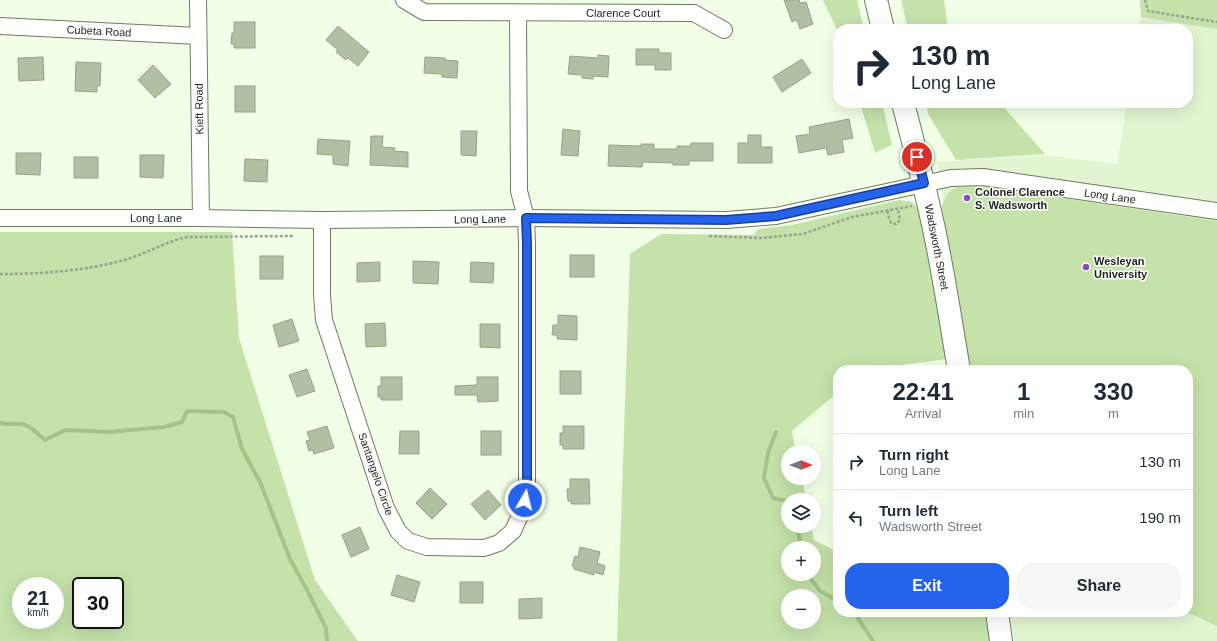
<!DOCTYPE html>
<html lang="en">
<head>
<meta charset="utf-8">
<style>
  :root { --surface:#fff; --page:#f6f6f7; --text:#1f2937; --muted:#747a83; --line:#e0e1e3; --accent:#2563eb }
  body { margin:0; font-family:Helvetica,sans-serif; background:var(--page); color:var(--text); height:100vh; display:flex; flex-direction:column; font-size:15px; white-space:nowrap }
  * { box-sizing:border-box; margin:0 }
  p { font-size:13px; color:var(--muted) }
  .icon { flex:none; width:22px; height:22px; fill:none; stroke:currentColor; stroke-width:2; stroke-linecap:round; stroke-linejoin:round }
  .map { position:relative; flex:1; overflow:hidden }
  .side { position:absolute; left:833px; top:365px; width:360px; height:252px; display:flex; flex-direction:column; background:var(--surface); border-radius:16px; box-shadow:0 4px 16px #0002 }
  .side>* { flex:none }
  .top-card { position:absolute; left:833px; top:24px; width:360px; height:84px; border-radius:16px; box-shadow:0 4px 16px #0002; background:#fff; color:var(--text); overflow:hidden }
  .needle { width:26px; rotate:90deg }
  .controls { position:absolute; left:781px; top:445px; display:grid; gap:8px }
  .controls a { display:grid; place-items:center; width:40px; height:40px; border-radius:50%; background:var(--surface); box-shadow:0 4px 16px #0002; font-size:20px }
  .speed { position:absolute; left:12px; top:577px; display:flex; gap:8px; font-size:20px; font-weight:700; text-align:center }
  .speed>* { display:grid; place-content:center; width:52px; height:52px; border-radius:50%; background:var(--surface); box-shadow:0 4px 16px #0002; line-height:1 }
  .speed small { font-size:10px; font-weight:400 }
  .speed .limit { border:2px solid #111; border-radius:6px; background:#fff; color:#111 }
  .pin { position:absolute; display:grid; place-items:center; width:34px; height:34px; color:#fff; margin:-17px; border:2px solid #fff; border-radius:50%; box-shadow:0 1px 4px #0007 }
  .me { position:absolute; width:44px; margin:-22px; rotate:8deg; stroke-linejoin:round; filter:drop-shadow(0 0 3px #0008) }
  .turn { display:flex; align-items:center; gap:14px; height:84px; padding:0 12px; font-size:18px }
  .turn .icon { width:52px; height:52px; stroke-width:2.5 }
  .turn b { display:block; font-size:28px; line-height:34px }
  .eta { display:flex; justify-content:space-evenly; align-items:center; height:68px; text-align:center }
  .eta b { font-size:24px; font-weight:800; line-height:28px }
  .action { display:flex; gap:8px; margin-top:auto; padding:8px 12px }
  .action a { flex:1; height:46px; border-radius:16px; background:var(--accent); color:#fff; font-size:16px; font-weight:800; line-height:46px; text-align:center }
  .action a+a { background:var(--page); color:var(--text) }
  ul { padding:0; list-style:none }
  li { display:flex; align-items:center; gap:12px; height:56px; padding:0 12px; border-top:1px solid var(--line) }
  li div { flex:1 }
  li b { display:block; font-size:15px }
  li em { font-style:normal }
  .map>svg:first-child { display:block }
  .built { fill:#e1f5d0 }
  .green { fill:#c4e2aa; fill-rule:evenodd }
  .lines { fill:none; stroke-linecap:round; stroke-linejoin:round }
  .stream { stroke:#a4c487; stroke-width:4 }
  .building { fill:#b1c0a3; stroke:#94a387 }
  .street-casing { stroke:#6d7b60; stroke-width:18 }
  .secondary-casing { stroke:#6d7b60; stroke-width:24 }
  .path { stroke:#99a490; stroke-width:2.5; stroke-dasharray:3 2; stroke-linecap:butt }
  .street { stroke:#fff; stroke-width:16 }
  .secondary { stroke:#fff; stroke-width:22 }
  .route-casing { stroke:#184099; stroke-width:10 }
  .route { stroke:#2563eb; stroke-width:7 }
  .poi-dot { fill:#9049bb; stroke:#fff; stroke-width:1.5 }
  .labels { text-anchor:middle; stroke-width:3; stroke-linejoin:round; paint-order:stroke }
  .street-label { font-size:11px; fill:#1d2318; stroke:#fff }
  .poi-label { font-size:11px; font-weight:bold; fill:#1d2318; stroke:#fff; text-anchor:start }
</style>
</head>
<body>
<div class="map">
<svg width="1217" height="641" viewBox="0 0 1217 641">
  <rect width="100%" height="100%" fill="#f1ffe6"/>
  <path class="built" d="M 1141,17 L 1217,29 L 1217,641 L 1014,641 L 1010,612 L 1188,612 L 1188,370 L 971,370 L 937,162 L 1045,155 L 1117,164 L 1127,103 L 1188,103 L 1188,29 L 1139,29 Z"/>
  <g class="green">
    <path d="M 823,0 L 857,0 L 864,29 L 838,29 L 838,32 Z"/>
    <path d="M 901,0 L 944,0 L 948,29 L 908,29 Z"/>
    <path d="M 1140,0 L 1217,0 L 1217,29 L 1141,17 Z"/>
    <path d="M 860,103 L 882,103 L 892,145 L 875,153 Z"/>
    <path d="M 926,103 L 1000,103 L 1045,154 L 956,160 L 928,114 Z"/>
    <path d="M 979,186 L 1217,221 L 1217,626 L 1187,612 L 1188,370 L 970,370 L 942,207 C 948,184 959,187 979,186 Z"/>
    <path d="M 899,200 C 912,201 915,202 921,214 L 947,359 L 863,370 L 838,370 L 838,392 L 792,431 L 796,452 L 788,452 L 788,478 L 802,478 L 806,500 L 788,500 L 788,526 L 811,526 L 814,540 L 838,552 L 838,612 L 987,612 L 992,641 L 617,641 L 630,254 L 661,234 L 754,235 L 758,229 L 792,225 ZM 788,548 L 814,548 L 814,574 L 788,574 ZM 788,596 L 814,596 L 814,622 L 788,622 Z"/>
    <path d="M 0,232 L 232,232 L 239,338 L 315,580 L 358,641 L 0,641 ZM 21,586 L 55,586 L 55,620 L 21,620 ZM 81,586 L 115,586 L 115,620 L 81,620 Z"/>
  </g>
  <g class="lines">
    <g class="stream">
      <path d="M 0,423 C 8,425 12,423 20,424 C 29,424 38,434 45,440 L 65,430 L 109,432 L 164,427 L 182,422 L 187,411 L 224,412 L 233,417 L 242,449 L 260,482 L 290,559 L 306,588 L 326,628 L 327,641"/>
      <path d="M 776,432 L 768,453 L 764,478 L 773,498 L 788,501"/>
      <path d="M 797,526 L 801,548"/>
      <path d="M 807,574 L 820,591 L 838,601"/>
      <path d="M 854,612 L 873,641"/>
    </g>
  </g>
  <g class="building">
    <path d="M 784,0 L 799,0 L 800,3 L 806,2 L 813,24 L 800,29 L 797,20 L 792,22 Z"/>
    <path d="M 234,22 L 255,22 L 255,48 L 234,48 L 234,44 L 231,44 L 232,33 L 234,33 Z"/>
    <path d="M 338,26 L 369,52 L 358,66 L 348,58 L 346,60 L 336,52 L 338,50 L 326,40 Z"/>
    <path d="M 636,49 L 659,49 L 659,53 L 671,53 L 671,70 L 655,70 L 655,65 L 636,65 Z"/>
    <path d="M 598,55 L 609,56 L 608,77 L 593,76 L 593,79 L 582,78 L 582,75 L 568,74 L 570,56 L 598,58 Z"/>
    <path d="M 43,57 L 44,80 L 19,81 L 18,58 Z"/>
    <path d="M 425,57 L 445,58 L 445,60 L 458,61 L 457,78 L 442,77 L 442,74 L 424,73 Z"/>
    <path d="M 802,59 L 811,73 L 782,92 L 773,77 Z"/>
    <path d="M 76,62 L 101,63 L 100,86 L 97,86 L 97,92 L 75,91 Z"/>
    <path d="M 153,65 L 171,84 L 155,98 L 138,80 Z"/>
    <rect x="235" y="86" width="20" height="26"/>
    <path d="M 849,119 L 853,138 L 842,140 L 844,152 L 828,155 L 826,148 L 799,153 L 796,136 L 810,134 L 809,127 Z"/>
    <path d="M 563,129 L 580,131 L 578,156 L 561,155 Z"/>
    <path d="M 461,131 L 477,131 L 476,156 L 461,155 Z"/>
    <path d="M 748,135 L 761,135 L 761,147 L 772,147 L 772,163 L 738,163 L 738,143 L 748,143 Z"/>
    <path d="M 371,136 L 383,136 L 382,147 L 395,148 L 394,151 L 408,152 L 408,167 L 370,165 Z"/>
    <path d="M 318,139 L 350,141 L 348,166 L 333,164 L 333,155 L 317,154 Z"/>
    <path d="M 691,143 L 713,143 L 713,161 L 689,161 L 689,165 L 673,165 L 673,163 L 643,162 L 642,167 L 608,166 L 609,145 L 641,146 L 641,144 L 654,144 L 654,149 L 677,149 L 677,146 L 691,146 Z"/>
    <path d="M 16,153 L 41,153 L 40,175 L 16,174 Z"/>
    <path d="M 140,155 L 164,155 L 163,178 L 140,177 Z"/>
    <rect x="74" y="157" width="24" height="21"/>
    <path d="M 245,159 L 268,160 L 267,182 L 244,181 Z"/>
    <rect x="570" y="255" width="24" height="22"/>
    <rect x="260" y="256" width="23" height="23"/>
    <path d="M 413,261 L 439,262 L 438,284 L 413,283 Z"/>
    <path d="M 380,262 L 380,281 L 357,282 L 357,263 Z"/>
    <path d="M 471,262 L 494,263 L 493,283 L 470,282 Z"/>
    <path d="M 558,315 L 577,316 L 577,340 L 557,339 L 557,335 L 552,335 L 553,325 L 558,325 Z"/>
    <path d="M 292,319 L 299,341 L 279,347 L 273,325 Z"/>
    <path d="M 385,323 L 386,346 L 366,347 L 365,324 Z"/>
    <path d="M 480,324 L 500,324 L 500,348 L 480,347 Z"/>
    <path d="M 307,369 L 315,391 L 297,397 L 289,375 Z"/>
    <rect x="560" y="371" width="21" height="23"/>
    <path d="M 381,377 L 402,377 L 402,400 L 381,400 L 381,397 L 378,397 L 378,386 L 381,386 Z"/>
    <path d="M 477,377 L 498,377 L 498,401 L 478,402 L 477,395 L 455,395 L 455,386 L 477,385 Z"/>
    <path d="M 327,426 L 334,448 L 314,454 L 313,450 L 309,451 L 306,441 L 310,440 L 307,432 Z"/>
    <path d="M 563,426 L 584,426 L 584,449 L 563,449 L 563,445 L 560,445 L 560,433 L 563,433 Z"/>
    <path d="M 400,431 L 419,431 L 419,454 L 399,454 Z"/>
    <rect x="481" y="431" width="20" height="24"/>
    <path d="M 570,479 L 589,479 L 590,504 L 571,504 L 571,501 L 568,501 L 567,489 L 570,489 Z"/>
    <path d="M 430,488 L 447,504 L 432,519 L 416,503 Z"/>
    <path d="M 488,490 L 501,505 L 485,520 L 471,504 Z"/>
    <path d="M 360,527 L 369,549 L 351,557 L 342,535 Z"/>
    <path d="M 580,547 L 600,552 L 597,563 L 605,566 L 603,575 L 594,572 L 594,575 L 574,569 L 574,567 L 572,566 L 575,556 L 578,557 Z"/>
    <path d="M 397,575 L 420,582 L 414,602 L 391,595 Z"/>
    <rect x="460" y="582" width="23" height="21"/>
    <path d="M 542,598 L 542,618 L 519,619 L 519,599 Z"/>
  </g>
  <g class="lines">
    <g class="street-casing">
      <g id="street">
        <path d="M 198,0 L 201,218"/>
        <path d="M 404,0 L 424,12 L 694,13 L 724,30"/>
        <path d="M 0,26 L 198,36"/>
        <path d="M 0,218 L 201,218 L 322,220 L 526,218 L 726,220 L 776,216 L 951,178 L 983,177 L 1217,211"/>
        <path d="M 322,220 L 322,295 L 324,320 L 386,508 L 398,531 L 408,541 L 427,547 L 484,548 L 499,543 L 513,531 L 522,511 L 527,489 L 527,244 L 526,218 L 519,191 L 518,13"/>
      </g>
    </g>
    <g class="secondary-casing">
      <g id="secondary">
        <path d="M 876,0 L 883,29"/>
        <path d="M 903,103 C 914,145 925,187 934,229 C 944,276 951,323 959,370"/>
        <path d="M 997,612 L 1001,641"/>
      </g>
    </g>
    <g class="path">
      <path d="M 1145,0 L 1148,11 L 1217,22"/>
      <path d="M 887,211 L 891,223 L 896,224 L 900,220 L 898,209"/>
      <path d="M 709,236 L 760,238 L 803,234 L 852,217 L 912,206"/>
      <path d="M 0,274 C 40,274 86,271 124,260 C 146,254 166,241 188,237 L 294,236"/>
    </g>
    <use href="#street" class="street"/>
    <use href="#secondary" class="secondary"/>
  </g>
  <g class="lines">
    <g class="route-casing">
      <path id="route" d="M 525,500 L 527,489 L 527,244 L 526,218 L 726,220 L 776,216 L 924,183 L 917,157"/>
    </g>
    <use href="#route" class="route"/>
  </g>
  <g class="poi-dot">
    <circle cx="967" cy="198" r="4"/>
    <circle cx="1086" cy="267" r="4"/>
  </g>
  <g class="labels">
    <g class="street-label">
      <text x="623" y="17">Clarence Court</text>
      <text transform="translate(99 31) rotate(3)" y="4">Cubeta Road</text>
      <text transform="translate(199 109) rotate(-91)" y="4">Kieft Road</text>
      <text transform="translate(1110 196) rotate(8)" y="4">Long Lane</text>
      <text x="156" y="222">Long Lane</text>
      <text transform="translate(480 219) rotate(-1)" y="4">Long Lane</text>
      <text transform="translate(937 247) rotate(79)" y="4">Wadsworth Street</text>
      <text transform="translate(376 474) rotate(71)" y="4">Santangelo Circle</text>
    </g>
    <g class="poi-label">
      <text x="975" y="196">Colonel Clarence<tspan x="975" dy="13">S. Wadsworth</tspan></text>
      <text x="1094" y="265">Wesleyan<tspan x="1094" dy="13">University</tspan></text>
    </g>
  </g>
</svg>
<div class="controls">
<a><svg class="needle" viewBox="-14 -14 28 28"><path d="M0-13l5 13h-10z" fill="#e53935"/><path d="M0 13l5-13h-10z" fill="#747a83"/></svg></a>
<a><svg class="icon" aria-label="layers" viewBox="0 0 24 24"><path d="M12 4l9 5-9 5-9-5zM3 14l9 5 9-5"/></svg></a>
<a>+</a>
<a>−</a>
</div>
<div class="speed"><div>21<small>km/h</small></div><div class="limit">30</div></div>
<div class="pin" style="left:917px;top:157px;background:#d93025"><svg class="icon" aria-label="arrive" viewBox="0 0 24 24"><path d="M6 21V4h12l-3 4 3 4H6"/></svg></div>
<svg class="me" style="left:525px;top:500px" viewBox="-20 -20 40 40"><circle r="17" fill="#2563eb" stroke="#fff" stroke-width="3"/><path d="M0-11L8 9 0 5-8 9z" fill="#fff"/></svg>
<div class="top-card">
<div class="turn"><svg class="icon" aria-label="right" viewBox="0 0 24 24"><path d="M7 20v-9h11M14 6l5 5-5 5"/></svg><div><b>130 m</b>Long Lane</div></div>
</div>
<section class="side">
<div class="eta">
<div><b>22:41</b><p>Arrival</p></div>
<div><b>1</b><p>min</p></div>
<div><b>330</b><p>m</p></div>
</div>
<ul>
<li><svg class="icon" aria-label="right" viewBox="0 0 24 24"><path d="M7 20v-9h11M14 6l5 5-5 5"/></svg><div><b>Turn right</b><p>Long Lane</p></div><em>130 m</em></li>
<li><svg class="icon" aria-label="left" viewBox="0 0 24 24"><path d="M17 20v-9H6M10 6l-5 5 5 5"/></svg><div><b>Turn left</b><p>Wadsworth Street</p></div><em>190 m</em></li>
</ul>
<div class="action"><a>Exit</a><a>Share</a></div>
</section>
</div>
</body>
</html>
